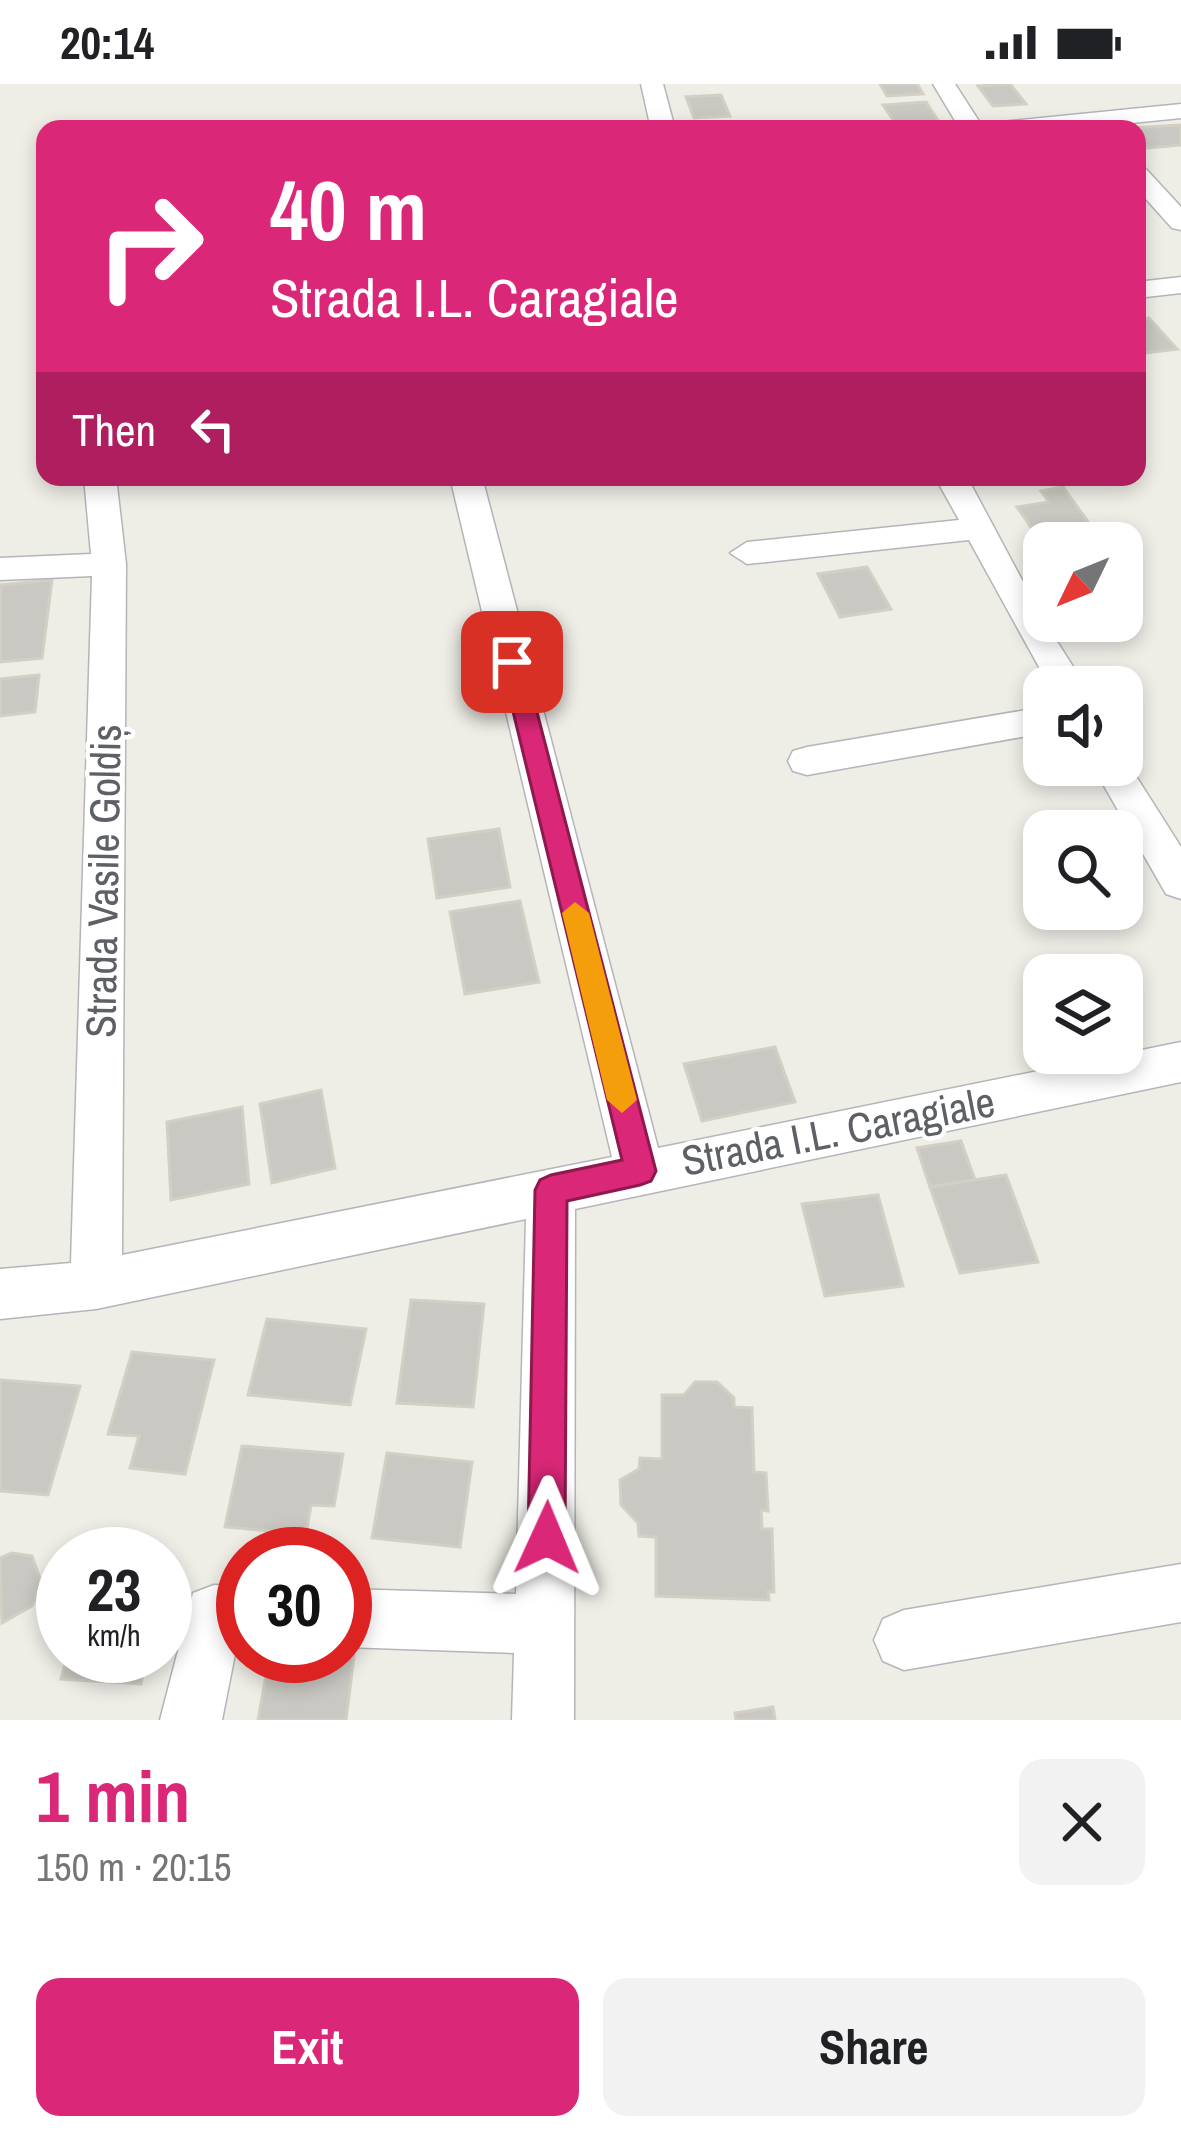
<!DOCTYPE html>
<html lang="en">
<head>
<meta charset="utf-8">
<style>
  :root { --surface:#fff; --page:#f2f2f2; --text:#202124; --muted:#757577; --accent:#db2777 }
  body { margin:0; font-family:"Archivo Narrow",sans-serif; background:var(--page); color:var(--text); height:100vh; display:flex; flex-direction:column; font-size:45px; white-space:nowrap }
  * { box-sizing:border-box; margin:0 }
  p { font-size:39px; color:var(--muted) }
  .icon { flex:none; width:66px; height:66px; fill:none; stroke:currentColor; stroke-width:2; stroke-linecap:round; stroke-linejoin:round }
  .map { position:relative; height:1636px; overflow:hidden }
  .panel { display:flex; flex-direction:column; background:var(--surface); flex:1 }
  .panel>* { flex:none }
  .hud { position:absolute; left:36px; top:36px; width:1110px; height:366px; border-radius:24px; box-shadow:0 6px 18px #0003; background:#db2777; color:#fff; overflow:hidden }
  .needle { width:78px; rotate:227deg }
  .buttons { position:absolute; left:1023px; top:438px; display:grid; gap:24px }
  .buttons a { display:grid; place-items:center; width:120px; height:120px; border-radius:24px; background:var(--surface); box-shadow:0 6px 18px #0003; font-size:60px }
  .speed { position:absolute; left:36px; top:1443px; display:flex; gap:24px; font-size:60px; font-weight:700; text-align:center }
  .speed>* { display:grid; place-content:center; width:156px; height:156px; border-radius:50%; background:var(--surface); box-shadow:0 6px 18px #0003; line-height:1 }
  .speed small { font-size:30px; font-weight:400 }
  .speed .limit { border:18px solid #d22; background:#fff; color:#111 }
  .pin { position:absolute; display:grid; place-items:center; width:102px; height:102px; color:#fff; margin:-51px; border-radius:24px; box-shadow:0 6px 18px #0006 }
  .me { position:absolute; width:132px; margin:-66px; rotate:1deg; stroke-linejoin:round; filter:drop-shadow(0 0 9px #0008) }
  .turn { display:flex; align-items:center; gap:42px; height:252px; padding:0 36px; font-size:54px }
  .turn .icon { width:156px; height:156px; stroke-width:2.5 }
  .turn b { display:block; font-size:84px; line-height:102px }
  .then { display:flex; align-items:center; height:114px; padding:0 36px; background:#0003; gap:24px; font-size:45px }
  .round { display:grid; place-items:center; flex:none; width:126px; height:126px; border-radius:24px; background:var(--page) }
  .headline { display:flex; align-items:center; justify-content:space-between; height:204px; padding:0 36px }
  h1 { font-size:72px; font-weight:700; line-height:90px; color:var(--accent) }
  .primary-button { display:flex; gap:24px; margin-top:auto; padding:24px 36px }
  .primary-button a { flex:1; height:138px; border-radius:24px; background:var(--accent); color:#fff; font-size:48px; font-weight:700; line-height:138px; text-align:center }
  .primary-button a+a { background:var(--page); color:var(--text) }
  .status { display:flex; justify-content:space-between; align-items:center; height:84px; padding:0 60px; background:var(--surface); direction:ltr }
  .status svg { height:33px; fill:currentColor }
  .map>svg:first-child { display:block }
  .building { fill:#cac8c2; stroke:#d3cfc4; stroke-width:3 }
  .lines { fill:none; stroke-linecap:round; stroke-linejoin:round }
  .street-casing { stroke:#b3b5b9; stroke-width:3 }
  .street { fill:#fff; fill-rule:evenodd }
  .route { fill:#db2777; stroke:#8e194d; stroke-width:3 }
  .slow { fill:#f59e0b }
  .labels { text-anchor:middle; stroke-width:9; stroke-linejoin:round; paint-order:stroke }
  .street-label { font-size:42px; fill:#5d6065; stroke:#fff }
</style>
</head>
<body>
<div class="status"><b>20:14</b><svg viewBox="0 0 49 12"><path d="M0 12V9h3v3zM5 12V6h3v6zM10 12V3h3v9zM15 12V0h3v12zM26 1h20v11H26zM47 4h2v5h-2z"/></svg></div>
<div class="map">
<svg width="1181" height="1636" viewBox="0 0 1181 1636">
  <rect width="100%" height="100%" fill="#eeede6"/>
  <g class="building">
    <path d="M 880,0 L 917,0 L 923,10 L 887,12 Z"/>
    <path d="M 1010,0 L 1026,20 L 993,22 L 978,2 Z"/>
    <path d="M 721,11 L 730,32 L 694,34 L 686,13 Z"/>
    <path d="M 926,18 L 939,38 L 896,40 L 883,21 Z"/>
    <path d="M 1181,41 L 1181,61 L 1147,64 L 1137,45 L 1130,44 Z"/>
    <path d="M 1149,234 L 1177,265 L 1137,270 L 1137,236 Z"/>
    <path d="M 1063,403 L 1094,446 L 1039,455 L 1017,423 L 1049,418 L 1041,407 Z"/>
    <path d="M 867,483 L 891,525 L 840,533 L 818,490 Z"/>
    <path d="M 52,496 L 42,574 L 0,578 L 0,501 Z"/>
    <path d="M 39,591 L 35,628 L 0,632 L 0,595 Z"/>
    <path d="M 499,745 L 510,803 L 437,814 L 428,755 Z"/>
    <path d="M 520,817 L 539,898 L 465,910 L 450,828 Z"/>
    <path d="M 775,963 L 795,1018 L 702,1037 L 684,980 Z"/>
    <path d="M 321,1006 L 335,1084 L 272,1099 L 260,1020 Z"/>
    <path d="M 242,1023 L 249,1100 L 171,1116 L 167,1038 Z"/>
    <path d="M 961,1057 L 975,1096 L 930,1103 L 917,1064 Z"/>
    <path d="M 1006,1091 L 1038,1178 L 960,1189 L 930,1103 Z"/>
    <path d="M 878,1111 L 903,1202 L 825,1212 L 802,1120 Z"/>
    <path d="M 411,1216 L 484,1220 L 473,1323 L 397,1319 Z"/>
    <path d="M 267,1235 L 366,1245 L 350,1321 L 248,1311 Z"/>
    <path d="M 132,1268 L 214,1276 L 185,1390 L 130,1384 L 139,1352 L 108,1350 Z"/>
    <path d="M 0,1296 L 80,1302 L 48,1411 L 0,1407 Z"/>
    <path d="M 695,1298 L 717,1298 L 734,1314 L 734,1323 L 752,1324 L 754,1388 L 766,1389 L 768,1427 L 761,1426 L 762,1445 L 772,1445 L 774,1508 L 768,1508 L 769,1516 L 656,1512 L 656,1453 L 639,1452 L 638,1439 L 621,1421 L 620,1396 L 639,1385 L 640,1374 L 662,1375 L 662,1311 L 684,1311 Z"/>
    <path d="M 242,1362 L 343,1370 L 334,1422 L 311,1421 L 306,1450 L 225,1443 Z"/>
    <path d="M 387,1369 L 472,1378 L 460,1463 L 372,1454 Z"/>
    <path d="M 12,1469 L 32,1472 L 42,1500 L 32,1522 L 2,1539 L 0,1474 Z"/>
    <path d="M 67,1572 L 147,1572 L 141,1600 L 61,1595 Z"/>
    <path d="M 304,1572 L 354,1572 L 346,1636 L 258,1636 L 267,1586 L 302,1589 Z"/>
    <path d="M 773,1623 L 775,1636 L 736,1636 L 735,1629 Z"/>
  </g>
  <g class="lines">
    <g class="street-casing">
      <g id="street">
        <path d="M 641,0 L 663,0 L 675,45 L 651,45 Z"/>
        <path d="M 933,0 L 955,0 L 984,45 L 960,45 Z"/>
        <path d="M 1181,20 L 1181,34 L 1072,45 L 989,45 L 1001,38 Z"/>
        <path d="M 1137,83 L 1146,85 L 1181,123 L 1181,146 L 1172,144 L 1137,105 Z"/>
        <path d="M 1181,193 L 1181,209 L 1137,214 L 1137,198 Z"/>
        <path d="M 84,393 L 116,393 L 126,480 L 122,1171 L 612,1073 L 450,393 L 482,393 L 658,1064 L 1181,958 L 1181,998 L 575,1125 L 574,1636 L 512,1636 L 514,1569 L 345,1563 L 345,1505 L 516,1510 L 526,1135 L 96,1225 L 0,1235 L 0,1185 L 71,1179 L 92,492 L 0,496 L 0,474 L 91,470 Z"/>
        <path d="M 935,393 L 967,393 L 1044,537 L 1086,603 L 1050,603 L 969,456 L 747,480 L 730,469 L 747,458 L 959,436 Z"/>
        <path d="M 1044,623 L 1044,649 L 807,691 L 793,687 L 788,677 L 793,667 L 807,663 Z"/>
        <path d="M 1122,670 L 1181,763 L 1181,815 L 1166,810 L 1092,681 L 1122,681 Z"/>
        <path d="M 1181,1480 L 1181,1538 L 904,1586 L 883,1577 L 874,1556 L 883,1535 L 904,1526 Z"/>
        <path d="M 214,1501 L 243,1502 L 243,1560 L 237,1560 L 222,1636 L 160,1636 L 193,1509 Z"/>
      </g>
    </g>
    <use href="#street" class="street"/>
  </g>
  <path class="route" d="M 512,570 L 524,578 L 656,1087 L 651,1097 L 640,1101 L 567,1117 L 565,1454 L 560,1467 L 547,1472 L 534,1467 L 528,1454 L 535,1106 L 540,1096 L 551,1091 L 622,1076 L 501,578 Z"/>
  <path class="slow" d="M 575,818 L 589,829 L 637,1016 L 622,1029 L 607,1016 L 562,829 Z"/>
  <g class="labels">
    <g class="street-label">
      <text transform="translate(103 797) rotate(-89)" y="15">Strada Vasile Goldiș</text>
      <text transform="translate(838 1047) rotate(-11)" y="15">Strada I.L. Caragiale</text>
    </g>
  </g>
</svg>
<div class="buttons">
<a><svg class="needle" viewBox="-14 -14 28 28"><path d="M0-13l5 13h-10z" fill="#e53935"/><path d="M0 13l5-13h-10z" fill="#757577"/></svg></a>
<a><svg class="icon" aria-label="sound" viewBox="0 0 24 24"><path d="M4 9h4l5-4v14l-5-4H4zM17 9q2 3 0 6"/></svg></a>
<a><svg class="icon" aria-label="search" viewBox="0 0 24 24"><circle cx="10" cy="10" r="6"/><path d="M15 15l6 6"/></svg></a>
<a><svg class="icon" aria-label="layers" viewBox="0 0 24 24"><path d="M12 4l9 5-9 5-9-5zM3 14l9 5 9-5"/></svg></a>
</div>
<div class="speed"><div>23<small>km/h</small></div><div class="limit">30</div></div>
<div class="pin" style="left:512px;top:578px;background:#d93025"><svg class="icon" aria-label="arrive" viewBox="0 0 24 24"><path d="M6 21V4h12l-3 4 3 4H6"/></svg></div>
<svg class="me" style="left:547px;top:1454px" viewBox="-20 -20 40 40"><path d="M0-17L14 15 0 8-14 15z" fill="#db2777" stroke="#fff" stroke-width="4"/></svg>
<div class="hud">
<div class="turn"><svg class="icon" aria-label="right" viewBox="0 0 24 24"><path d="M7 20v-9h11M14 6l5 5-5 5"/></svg><div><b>40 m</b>Strada I.L. Caragiale</div></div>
<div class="then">Then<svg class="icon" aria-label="left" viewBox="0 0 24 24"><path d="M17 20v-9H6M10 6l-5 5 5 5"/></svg></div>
</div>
</div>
<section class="panel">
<div class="headline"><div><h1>1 min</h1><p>150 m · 20:15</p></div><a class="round"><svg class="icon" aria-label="close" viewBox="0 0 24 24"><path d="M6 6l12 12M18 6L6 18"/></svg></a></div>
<div class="primary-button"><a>Exit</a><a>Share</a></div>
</section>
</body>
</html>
